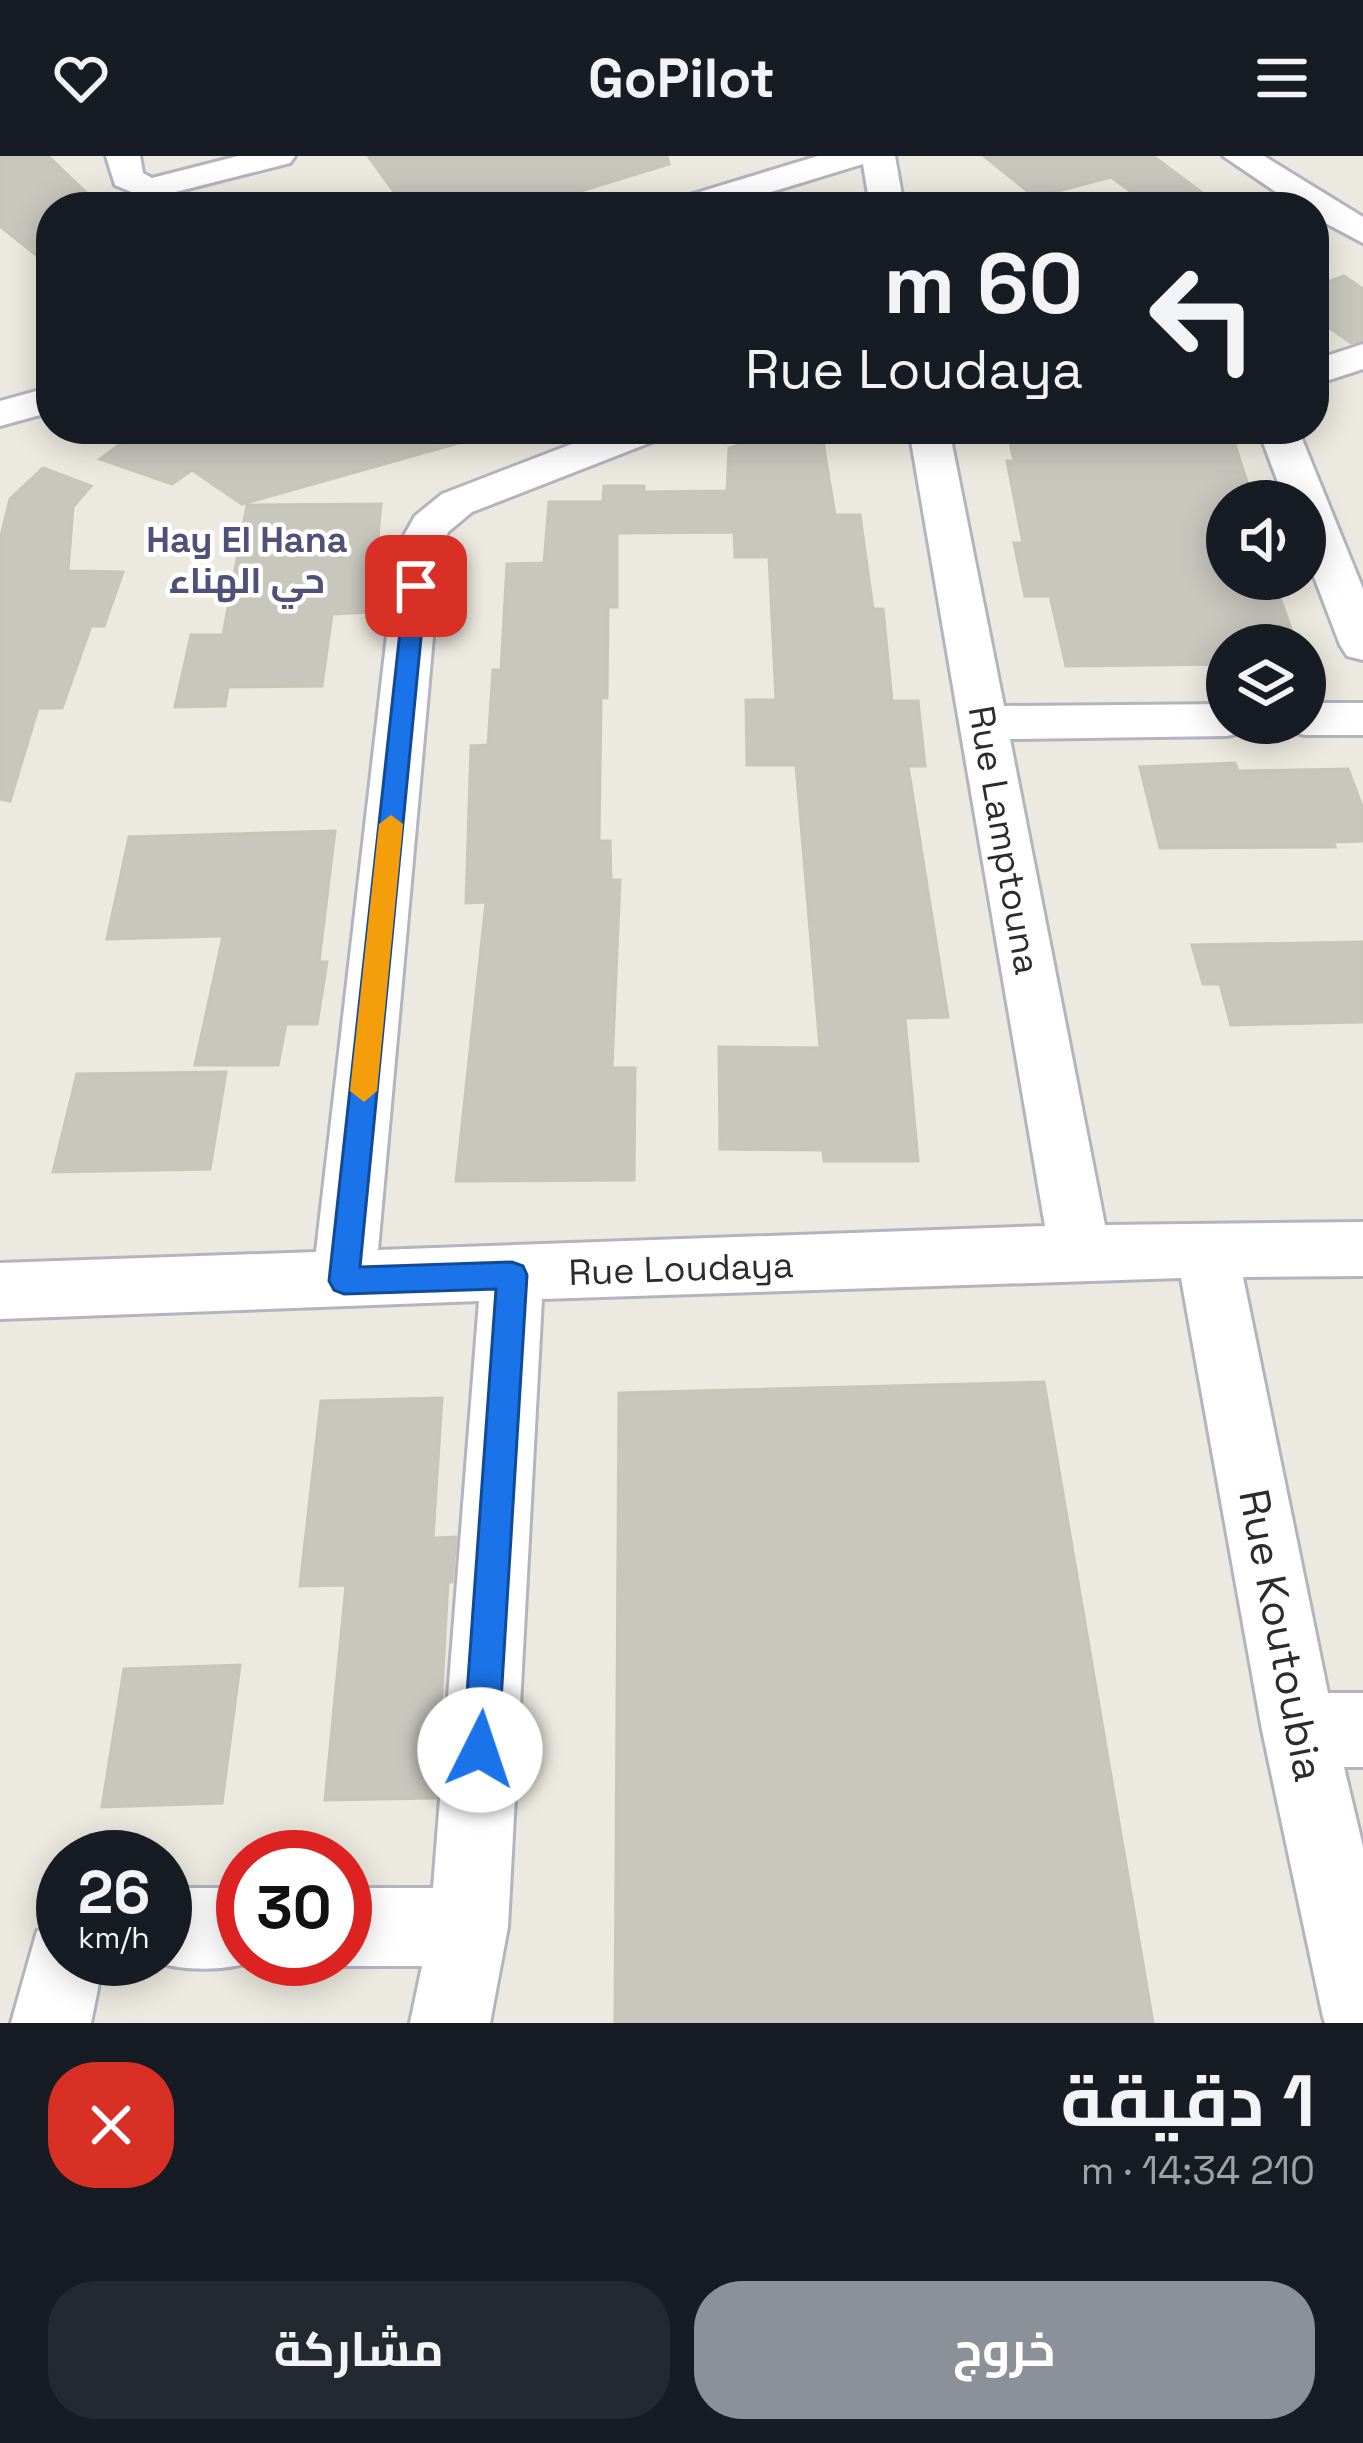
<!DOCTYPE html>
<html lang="ar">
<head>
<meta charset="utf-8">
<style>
  :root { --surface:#171b24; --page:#242831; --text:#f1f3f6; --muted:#9ea1a6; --accent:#8c9099 }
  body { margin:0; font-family:"Space Grotesk",Cairo,sans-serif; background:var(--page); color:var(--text); direction:rtl; height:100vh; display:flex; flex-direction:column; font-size:45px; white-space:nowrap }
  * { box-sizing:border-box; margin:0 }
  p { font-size:39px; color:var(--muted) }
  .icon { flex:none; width:66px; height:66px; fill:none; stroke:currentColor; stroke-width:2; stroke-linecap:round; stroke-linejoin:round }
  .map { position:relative; height:1867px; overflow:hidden; direction:ltr }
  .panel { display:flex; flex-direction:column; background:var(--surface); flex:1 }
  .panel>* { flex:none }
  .hud { position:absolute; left:36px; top:36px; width:1293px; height:252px; border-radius:48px; box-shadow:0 6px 30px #0003; direction:rtl; background:#171b24; color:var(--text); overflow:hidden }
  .tools { position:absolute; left:1206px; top:324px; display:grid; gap:24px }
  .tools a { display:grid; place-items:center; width:120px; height:120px; border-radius:50%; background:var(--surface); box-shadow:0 6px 30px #0003; font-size:60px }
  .speed { position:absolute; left:36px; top:1674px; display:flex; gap:24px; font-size:60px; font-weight:700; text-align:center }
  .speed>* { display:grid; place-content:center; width:156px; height:156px; border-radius:50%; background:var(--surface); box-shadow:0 6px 30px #0003; line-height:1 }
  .speed small { font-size:30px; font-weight:400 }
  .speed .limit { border:18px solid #d22; background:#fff; color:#111 }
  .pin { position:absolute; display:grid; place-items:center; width:102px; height:102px; color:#fff; margin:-51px; border-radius:24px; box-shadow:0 6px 18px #0006 }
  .me { position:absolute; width:132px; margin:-66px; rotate:4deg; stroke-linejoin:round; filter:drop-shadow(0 0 9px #0008) }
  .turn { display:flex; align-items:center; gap:42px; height:252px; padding:0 48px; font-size:54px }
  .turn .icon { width:156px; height:156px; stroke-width:2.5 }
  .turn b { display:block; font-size:84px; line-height:102px }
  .round { display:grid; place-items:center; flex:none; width:126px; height:126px; border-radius:48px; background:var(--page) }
  .headline { display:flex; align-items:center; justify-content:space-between; height:204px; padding:0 48px }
  h1 { font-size:72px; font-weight:700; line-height:90px }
  .action { display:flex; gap:24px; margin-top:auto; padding:24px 48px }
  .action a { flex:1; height:138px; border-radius:48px; background:var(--accent); color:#fff; font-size:48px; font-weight:700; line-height:138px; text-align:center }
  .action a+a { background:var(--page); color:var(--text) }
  header { display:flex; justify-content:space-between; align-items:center; height:156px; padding:0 48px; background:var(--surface); font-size:54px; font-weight:700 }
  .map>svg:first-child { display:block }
  .building { fill:#c8c7be; stroke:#c8c5b9; stroke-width:3 }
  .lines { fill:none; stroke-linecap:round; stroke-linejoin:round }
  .minor-casing { stroke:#b3b4be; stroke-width:6 }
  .minor { fill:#fff; fill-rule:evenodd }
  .route { fill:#1a73e8; stroke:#114b97; stroke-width:3 }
  .slow { fill:#f59e0b }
  .labels { text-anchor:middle; stroke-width:9; stroke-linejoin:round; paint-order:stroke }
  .far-quarter-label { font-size:36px; font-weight:bold; fill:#505079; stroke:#fff }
  .street-label { font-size:36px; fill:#2c2c2c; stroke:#fff }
  .near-street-label { font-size:42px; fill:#2c2c2c; stroke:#fff }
</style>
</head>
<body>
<header><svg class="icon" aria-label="menu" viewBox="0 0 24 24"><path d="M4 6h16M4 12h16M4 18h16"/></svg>GoPilot<svg class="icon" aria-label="heart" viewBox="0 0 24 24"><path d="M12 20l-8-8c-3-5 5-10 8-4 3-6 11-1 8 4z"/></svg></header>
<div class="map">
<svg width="1363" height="1867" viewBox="0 0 1363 1867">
  <rect width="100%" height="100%" fill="#ece9e0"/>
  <g class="building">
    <path d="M 0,0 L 48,0 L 101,51 L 51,51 L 51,111 L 0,70 Z"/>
    <path d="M 368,0 L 667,0 L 669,8 L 529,51 L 405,51 Z"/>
    <path d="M 984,0 L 1153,0 L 1221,51 L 1152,51 L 1111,21 L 1035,41 Z"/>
    <path d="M 1344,120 L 1363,133 L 1363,184 L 1351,187 L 1314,161 L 1314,131 Z"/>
    <path d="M 132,273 L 465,273 L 466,285 L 242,348 L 192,314 L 172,328 L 100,303 L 137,276 Z"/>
    <path d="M 1007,273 L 1230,273 L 1253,345 L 1227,345 L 1227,423 L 1273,423 L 1297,489 L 1227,489 L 1227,508 L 1066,510 L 1050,440 L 1025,440 L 1014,387 L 1023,387 L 1007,305 L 1014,305 Z"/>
    <path d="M 769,279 L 822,280 L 835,359 L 860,359 L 873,453 L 883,453 L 892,545 L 918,545 L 925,610 L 908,610 L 948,861 L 905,862 L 918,1005 L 824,1005 L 823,994 L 720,993 L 719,891 L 820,892 L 796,609 L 747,609 L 746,544 L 776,544 L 769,401 L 735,401 L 734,376 L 617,377 L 617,451 L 608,451 L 607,542 L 601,542 L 599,685 L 610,685 L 611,724 L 620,724 L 612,912 L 635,912 L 634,1024 L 456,1025 L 486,746 L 466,747 L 471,590 L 488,589 L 493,514 L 501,514 L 507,408 L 544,407 L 549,346 L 603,346 L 604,330 L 644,330 L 644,336 L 727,335 L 729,292 Z"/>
    <path d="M 43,312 L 91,330 L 73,351 L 68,415 L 123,416 L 104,470 L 91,470 L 62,552 L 38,552 L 10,645 L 0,643 L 0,384 L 10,343 Z"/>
    <path d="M 381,348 L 371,456 L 332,458 L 322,530 L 228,531 L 225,550 L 175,551 L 191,479 L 223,479 L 247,349 Z"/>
    <path d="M 1235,607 L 1238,615 L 1348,613 L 1363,653 L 1363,685 L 1333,686 L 1335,691 L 1160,692 L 1140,611 Z"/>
    <path d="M 335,675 L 319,806 L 327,806 L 317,868 L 286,868 L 278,909 L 195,909 L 223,780 L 107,783 L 129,681 Z"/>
    <path d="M 1363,786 L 1363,866 L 1231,869 L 1220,828 L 1203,828 L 1192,789 Z"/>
    <path d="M 226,916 L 210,1013 L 53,1016 L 77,918 Z"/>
    <path d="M 1044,1226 L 1153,1867 L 615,1867 L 619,1237 Z"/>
    <path d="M 442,1242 L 433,1382 L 456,1381 L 452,1426 L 448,1426 L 436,1642 L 325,1644 L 346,1429 L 300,1430 L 321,1245 Z"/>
    <path d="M 240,1509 L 222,1647 L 102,1651 L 124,1513 Z"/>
  </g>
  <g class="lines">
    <g class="minor-casing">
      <g id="minor">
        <path d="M 106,0 L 140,0 L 143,17 L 152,22 L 238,0 L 295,0 L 290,7 L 148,43 L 115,29 Z"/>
        <path d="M 818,0 L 895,0 L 904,51 L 870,51 L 863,8 L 722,51 L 668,51 L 673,44 Z"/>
        <path d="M 1223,0 L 1264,0 L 1363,61 L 1363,87 L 1314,61 L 1314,51 L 1298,51 Z"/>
        <path d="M 1363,188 L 1363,213 L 1314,229 L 1314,204 Z"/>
        <path d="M 51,231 L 51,256 L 0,270 L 0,245 Z"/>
        <path d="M 611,273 L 668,273 L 662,282 L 472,356 L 448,376 L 441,392 L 378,1094 L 1045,1070 L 909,273 L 949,273 L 1004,550 L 1227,548 L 1227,567 L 1249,567 L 1244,576 L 1227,580 L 1010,583 L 1105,1069 L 1363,1066 L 1363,1120 L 1243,1121 L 1328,1537 L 1363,1537 L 1363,1611 L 1344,1611 L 1363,1691 L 1363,1867 L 1325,1867 L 1323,1861 L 1262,1574 L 1181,1122 L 542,1143 L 508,1771 L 490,1867 L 410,1867 L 422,1810 L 345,1810 L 328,1803 L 345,1803 L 345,1732 L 433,1732 L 479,1145 L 0,1163 L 0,1107 L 316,1096 L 397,392 L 415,360 L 442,338 Z"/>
        <path d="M 1258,273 L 1298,273 L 1363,433 L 1363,504 L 1347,500 L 1340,489 L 1305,397 L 1305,345 L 1285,345 Z"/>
        <path d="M 1305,547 L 1363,547 L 1363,579 L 1305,579 L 1288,575 L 1284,567 L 1305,567 Z"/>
        <path d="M 165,1732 L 243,1732 L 243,1803 L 260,1803 C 230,1816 178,1816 148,1803 L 165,1803 Z"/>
        <path d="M 63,1764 L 63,1803 L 104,1803 L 91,1867 L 11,1867 L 37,1775 Z"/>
      </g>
    </g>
    <use href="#minor" class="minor"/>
  </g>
  <path class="route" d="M 416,423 L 426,430 L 360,1111 L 512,1106 L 523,1110 L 527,1119 L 498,1594 L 493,1606 L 480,1612 L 468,1606 L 463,1594 L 496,1133 L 344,1138 L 334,1134 L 329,1125 L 405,430 Z"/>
  <path class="slow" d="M 391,659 L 403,668 L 377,935 L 364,946 L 350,935 L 379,668 Z"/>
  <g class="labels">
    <g class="far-quarter-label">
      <text x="247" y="396">Hay El Hana<tspan x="247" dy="41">حي الهناء</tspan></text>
    </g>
    <g class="street-label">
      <text transform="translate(1005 684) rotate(80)" y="13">Rue Lamptouna</text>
      <text transform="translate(681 1112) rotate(-2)" y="13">Rue Loudaya</text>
    </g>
    <g class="near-street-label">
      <text transform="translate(1282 1479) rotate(79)" y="15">Rue Koutoubia</text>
    </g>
  </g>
</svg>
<div class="tools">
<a><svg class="icon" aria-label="sound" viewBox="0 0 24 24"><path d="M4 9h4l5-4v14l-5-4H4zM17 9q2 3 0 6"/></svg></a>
<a><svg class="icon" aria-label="layers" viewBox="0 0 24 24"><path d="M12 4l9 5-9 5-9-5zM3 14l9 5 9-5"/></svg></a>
</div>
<div class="speed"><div>26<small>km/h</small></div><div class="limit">30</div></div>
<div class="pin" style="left:416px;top:430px;background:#d93025"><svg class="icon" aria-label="arrive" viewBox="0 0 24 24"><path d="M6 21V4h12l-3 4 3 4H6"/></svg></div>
<svg class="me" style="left:480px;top:1594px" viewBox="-20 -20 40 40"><circle r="19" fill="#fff"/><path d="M0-13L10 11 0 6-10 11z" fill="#1a73e8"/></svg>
<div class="hud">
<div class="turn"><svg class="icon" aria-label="left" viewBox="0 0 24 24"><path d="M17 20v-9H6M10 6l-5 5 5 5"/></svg><div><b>60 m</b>Rue Loudaya</div></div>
</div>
</div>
<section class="panel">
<div class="headline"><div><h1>1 دقيقة</h1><p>210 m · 14:34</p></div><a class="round" style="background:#d93025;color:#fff"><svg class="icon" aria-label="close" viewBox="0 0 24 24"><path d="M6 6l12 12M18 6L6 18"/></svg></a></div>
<div class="action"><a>خروج</a><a>مشاركة</a></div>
</section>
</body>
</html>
